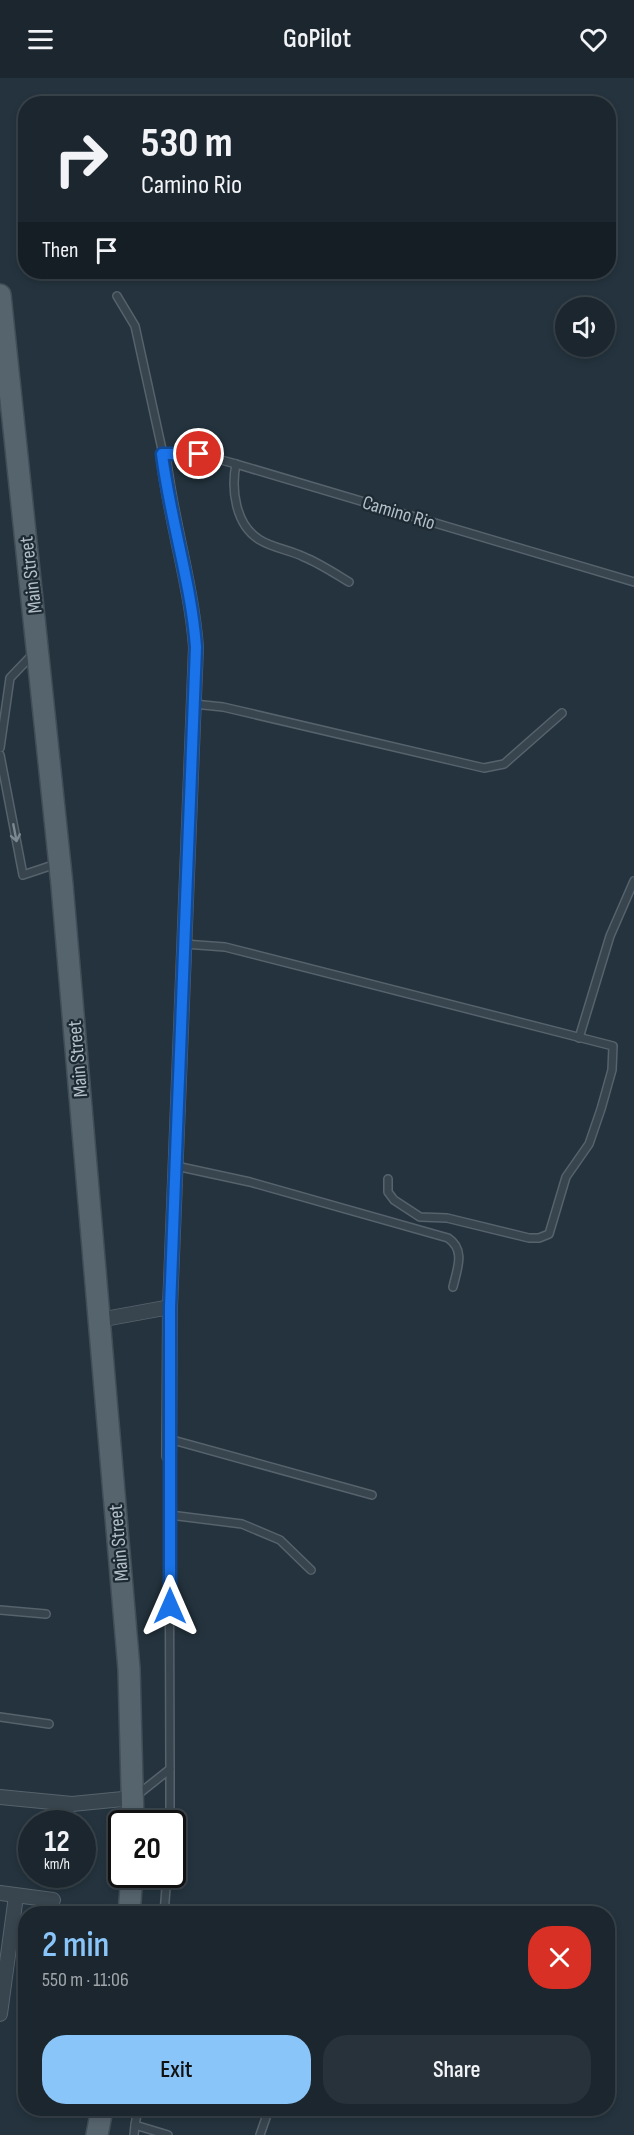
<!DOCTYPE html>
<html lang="en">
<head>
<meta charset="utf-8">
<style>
  :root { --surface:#1b262e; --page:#28323a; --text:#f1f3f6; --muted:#a0a5aa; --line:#39434a; --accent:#8ac5f9 }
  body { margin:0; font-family:"Sofia Sans Condensed",sans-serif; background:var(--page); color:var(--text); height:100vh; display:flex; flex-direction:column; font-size:22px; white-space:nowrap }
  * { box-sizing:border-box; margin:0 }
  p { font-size:20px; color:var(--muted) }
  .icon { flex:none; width:33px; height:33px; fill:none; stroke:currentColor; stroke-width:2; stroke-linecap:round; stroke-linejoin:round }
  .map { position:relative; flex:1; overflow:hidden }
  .side { position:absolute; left:18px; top:1828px; width:597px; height:210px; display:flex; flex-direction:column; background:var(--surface); border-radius:24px; box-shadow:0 3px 9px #0003,0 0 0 2px var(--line) }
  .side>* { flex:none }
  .banner { position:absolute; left:18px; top:18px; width:598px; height:183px; border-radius:24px; box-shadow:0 3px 9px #0003,0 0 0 2px var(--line); background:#1b262e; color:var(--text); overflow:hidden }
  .buttons { position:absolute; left:555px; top:219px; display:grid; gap:12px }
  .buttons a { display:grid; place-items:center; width:60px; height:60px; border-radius:50%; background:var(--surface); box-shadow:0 3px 9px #0003,0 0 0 2px var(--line); font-size:30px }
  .speed { position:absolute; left:18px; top:1732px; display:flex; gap:12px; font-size:30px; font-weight:700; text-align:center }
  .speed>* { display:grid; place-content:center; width:78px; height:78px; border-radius:50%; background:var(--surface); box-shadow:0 3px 9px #0003,0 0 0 2px var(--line); line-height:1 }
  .speed small { font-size:15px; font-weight:400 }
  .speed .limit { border:3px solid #111; border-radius:9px; background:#fff; color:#111 }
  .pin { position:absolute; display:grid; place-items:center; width:51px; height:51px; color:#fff; margin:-26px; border:3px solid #fff; border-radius:50%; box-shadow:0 2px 6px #0007 }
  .me { position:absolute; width:66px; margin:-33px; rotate:0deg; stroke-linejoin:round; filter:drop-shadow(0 0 4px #0008) }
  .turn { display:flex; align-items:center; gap:21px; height:126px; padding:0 24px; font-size:27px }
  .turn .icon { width:78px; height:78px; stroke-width:2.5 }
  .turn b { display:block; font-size:42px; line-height:51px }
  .then { display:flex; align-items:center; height:57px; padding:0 24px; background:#0003; gap:12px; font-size:22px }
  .round { display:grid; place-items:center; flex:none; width:63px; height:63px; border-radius:24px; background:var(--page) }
  .summary { display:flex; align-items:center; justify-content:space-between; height:102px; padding:0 24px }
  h1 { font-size:36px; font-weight:600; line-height:45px; color:var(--accent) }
  .cta { display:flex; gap:12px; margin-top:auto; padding:12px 24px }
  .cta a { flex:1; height:69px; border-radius:24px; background:var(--accent); color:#111; font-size:24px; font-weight:600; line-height:69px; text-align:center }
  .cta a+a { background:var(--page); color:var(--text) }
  header { display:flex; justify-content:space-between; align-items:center; height:78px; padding:0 24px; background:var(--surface); font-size:27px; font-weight:600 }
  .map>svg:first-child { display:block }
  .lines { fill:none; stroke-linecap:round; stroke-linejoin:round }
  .service-casing { stroke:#56626c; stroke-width:10 }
  .minor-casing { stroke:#56626c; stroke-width:16 }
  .primary-casing { stroke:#414e57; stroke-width:24 }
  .service { stroke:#38454e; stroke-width:7 }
  .minor { stroke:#38454e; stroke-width:14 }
  .primary { stroke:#56646e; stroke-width:21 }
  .oneway { stroke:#7c8892 }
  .route-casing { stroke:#114b97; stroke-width:15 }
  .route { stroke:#1a73e8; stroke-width:10 }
  .labels { text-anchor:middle; stroke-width:4.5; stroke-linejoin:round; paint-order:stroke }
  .street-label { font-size:20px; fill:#b4bfc9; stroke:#1d2a33 }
</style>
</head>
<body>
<header><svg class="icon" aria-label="menu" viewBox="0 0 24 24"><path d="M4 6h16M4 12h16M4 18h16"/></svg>GoPilot<svg class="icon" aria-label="heart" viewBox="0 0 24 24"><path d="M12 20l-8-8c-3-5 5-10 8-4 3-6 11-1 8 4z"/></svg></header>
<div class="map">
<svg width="634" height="2057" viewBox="0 0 634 2057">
  <rect width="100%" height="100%" fill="#24333e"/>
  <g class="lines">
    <g class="service-casing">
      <g id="service">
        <path d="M 117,218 L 135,248 L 163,376 L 199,376 L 236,386 L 634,504"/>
        <path d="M 236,386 C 231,411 235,447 260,462 C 273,470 290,472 304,479 C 319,485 334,495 349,504"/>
        <path d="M 194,626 L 223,629 L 484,690 L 504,686 L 562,635"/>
        <path d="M 0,670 L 10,600 L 32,577"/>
        <path d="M 0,677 L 23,797 L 56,786"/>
        <path d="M 184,866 L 225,869 L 613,968 L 612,992 L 601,1031 L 589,1066 L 566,1099 L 549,1156 L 539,1160 L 529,1160 L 447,1140 L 420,1139 L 394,1122 L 388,1114 L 388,1101"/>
        <path d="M 579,960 L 610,858 L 634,803"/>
        <path d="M 176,1088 L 250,1104 L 448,1160 C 466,1172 457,1191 453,1209"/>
        <path d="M 169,1361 L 372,1417"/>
        <path d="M 170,1437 L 242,1446 L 280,1462 L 311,1492"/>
        <path d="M 0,1532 L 46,1536"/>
        <path d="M 0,1639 L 49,1646"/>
        <path d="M 136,1718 L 170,1691 L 169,1378"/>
        <path d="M 170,1746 L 170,1691"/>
        <path d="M 164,1836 L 167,1797"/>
        <path d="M 135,2047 L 138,2031"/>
        <path d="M 134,2057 L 135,2047 L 168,2057"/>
        <path d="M 260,2057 L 269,2031"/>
      </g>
    </g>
    <g class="minor-casing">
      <g id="minor">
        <path d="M 163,376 C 170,441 191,504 196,569 L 170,1229 L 169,1378"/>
        <path d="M 99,1242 L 170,1229"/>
        <path d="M 0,1719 L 72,1726 L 133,1720"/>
        <path d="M 0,1815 L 53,1822"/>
        <path d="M 0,1936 L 16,1818"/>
      </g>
    </g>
    <g class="primary-casing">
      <g id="primary">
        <path d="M 0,217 L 62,807 L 129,1591 L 133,1746"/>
        <path d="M 129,1836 L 132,1797"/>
        <path d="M 97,2057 L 102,2031"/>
      </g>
    </g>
    <use href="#service" class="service"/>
    <use href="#minor" class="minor"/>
    <use href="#primary" class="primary"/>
  </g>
  <defs><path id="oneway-shaft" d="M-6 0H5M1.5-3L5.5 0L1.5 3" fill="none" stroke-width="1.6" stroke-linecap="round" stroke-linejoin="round" transform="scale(1.5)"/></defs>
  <use class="oneway" href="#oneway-shaft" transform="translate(15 755) rotate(79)"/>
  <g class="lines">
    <g class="route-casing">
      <path id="route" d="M 170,1528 L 170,1229 L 196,569 C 191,504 170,441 162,376 L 199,376"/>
    </g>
    <use href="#route" class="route"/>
  </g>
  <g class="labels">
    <g class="street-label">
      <text transform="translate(399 434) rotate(17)" y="7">Camino Rio</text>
      <text transform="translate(30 497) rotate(-97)" y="7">Main Street</text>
      <text transform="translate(77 981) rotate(-95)" y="7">Main Street</text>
      <text transform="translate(118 1465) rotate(-95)" y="7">Main Street</text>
    </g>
  </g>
</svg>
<div class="buttons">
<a><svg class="icon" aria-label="sound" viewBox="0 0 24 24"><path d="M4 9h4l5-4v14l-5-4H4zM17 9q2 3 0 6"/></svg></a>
</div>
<div class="speed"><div>12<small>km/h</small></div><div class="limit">20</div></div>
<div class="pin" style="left:199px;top:376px;background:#d93025"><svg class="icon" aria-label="arrive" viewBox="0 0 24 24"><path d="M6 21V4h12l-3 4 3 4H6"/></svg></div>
<svg class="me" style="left:170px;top:1528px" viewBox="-20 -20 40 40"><path d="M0-17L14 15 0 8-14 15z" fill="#1a73e8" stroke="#fff" stroke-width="4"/></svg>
<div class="banner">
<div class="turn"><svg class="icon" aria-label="right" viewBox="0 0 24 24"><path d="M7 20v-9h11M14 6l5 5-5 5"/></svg><div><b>530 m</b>Camino Rio</div></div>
<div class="then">Then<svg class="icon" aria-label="arrive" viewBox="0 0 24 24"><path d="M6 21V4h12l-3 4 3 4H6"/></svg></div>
</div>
<section class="side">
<div class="summary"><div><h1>2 min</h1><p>550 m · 11:06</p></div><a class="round" style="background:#d93025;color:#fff"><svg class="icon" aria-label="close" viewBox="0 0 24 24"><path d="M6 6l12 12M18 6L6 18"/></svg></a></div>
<div class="cta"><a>Exit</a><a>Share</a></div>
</section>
</div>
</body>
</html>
